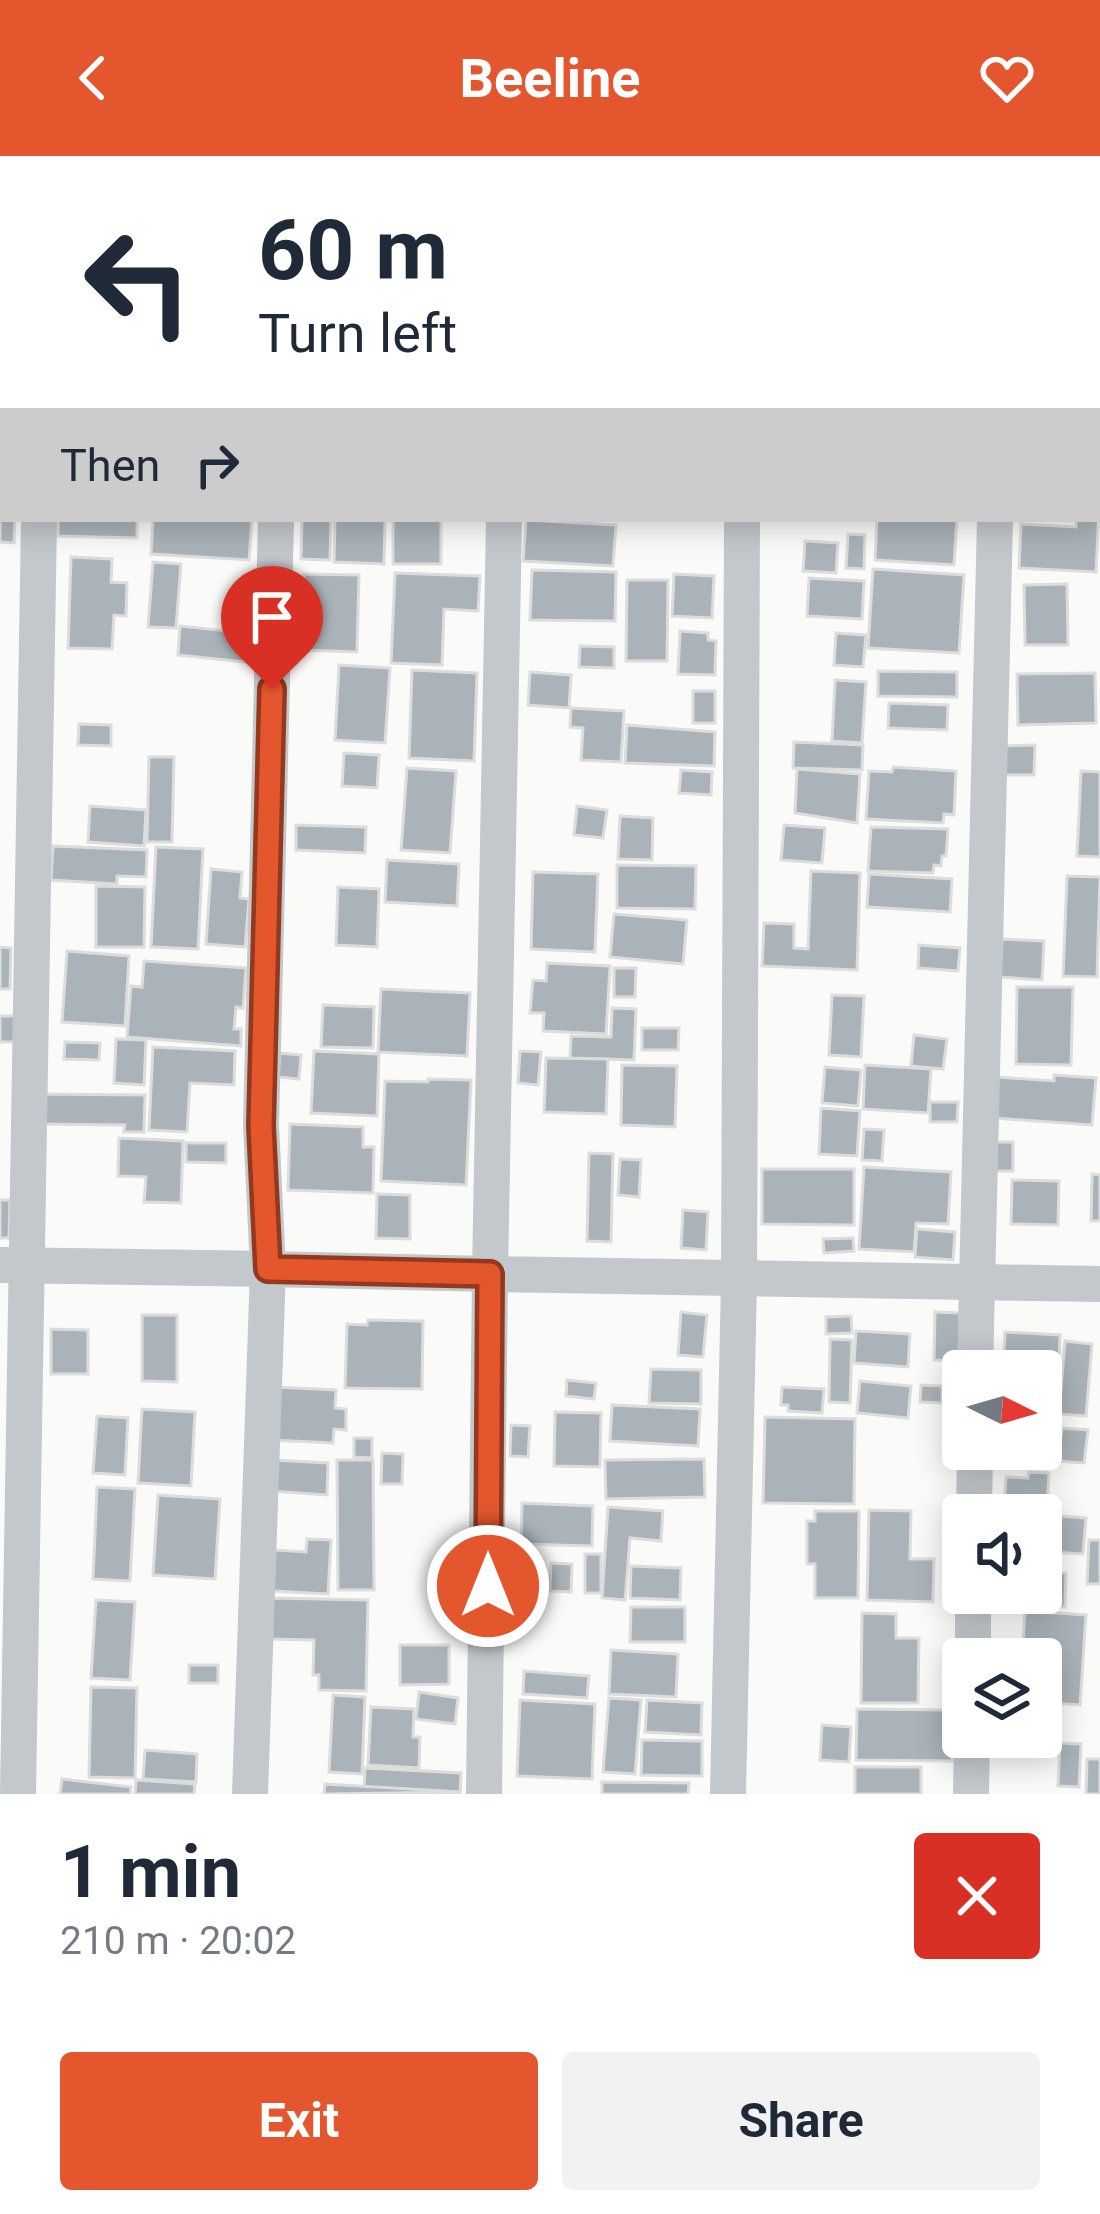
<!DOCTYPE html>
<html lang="en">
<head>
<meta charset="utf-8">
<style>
  :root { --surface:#fff; --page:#f2f2f3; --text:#1f2937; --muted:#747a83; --accent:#e4572e }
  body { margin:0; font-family:Roboto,sans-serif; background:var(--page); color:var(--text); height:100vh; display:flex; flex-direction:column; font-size:45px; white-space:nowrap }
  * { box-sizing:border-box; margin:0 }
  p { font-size:39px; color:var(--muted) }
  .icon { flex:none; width:66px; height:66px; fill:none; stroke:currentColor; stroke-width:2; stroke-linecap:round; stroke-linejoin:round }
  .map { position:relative; height:1638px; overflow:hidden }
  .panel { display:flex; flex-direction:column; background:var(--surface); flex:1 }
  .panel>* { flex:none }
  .hud { position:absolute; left:0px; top:0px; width:1101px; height:366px; box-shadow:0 6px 30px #0003; background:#fff; color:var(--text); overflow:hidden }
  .needle { width:78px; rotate:95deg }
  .tools { position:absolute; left:942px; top:1194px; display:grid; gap:24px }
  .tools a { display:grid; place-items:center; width:120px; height:120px; border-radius:12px; background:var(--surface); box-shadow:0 6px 30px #0003; font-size:60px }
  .pin { position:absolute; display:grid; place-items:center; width:102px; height:102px; color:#fff; margin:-123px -51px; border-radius:50% 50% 50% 0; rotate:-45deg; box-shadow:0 0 12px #0007 }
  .pin .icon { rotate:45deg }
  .me { position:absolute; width:132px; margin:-66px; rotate:0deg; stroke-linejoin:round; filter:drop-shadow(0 0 9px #0008) }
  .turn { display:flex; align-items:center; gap:42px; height:252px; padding:0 60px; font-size:54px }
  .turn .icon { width:156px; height:156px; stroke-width:2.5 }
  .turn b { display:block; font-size:84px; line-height:102px }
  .then { display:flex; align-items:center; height:114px; padding:0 60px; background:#0003; gap:24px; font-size:45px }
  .round { display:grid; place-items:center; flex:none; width:126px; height:126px; border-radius:12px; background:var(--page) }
  .overview { display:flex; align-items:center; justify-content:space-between; height:204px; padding:0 60px }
  h1 { font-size:72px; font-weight:700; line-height:90px }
  .primary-button { display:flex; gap:24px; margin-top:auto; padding:24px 60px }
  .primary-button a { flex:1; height:138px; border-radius:12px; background:var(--accent); color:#fff; font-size:48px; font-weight:700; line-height:138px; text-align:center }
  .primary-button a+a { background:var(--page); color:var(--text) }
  header { display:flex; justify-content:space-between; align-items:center; height:156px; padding:0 60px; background:var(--accent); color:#fff; font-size:54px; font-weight:700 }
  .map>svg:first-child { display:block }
  .building { fill:#aab3b9; stroke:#dcdcda; stroke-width:3 }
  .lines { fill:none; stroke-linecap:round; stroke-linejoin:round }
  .street { stroke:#c3c8cc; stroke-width:36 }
  .route-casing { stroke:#94391e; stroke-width:30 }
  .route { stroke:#e4572e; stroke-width:21 }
</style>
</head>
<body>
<header><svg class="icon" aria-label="back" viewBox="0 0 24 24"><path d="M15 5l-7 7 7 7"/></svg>Beeline<svg class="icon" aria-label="heart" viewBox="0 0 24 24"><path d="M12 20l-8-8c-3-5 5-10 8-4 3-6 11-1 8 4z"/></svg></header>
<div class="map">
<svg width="1100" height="1638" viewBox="0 0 1100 1638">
  <rect width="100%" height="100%" fill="#fafaf8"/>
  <g class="building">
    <path d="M 168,0 L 244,0 L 168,3 Z"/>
    <path d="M 884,0 L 965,0 L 884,3 Z"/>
    <path d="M 0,345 L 3,363 L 15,363 L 14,387 L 0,386 Z"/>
    <path d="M 1099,354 L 1096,416 L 1019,412 L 1021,368 L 1076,371 L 1076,363 L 1098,363 Z"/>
    <path d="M 58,363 L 137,363 L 137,382 L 58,380 Z"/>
    <path d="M 153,363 L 252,363 L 249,404 L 151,398 Z"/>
    <path d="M 302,363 L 331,363 L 330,404 L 301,403 Z"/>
    <path d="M 335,363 L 385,363 L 384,408 L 334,406 Z"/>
    <rect x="393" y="363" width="48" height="45"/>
    <path d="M 877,363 L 957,363 L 954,409 L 875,404 Z"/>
    <path d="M 526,364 L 616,369 L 613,410 L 523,405 Z"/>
    <path d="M 848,378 L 865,379 L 864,413 L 846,412 Z"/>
    <path d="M 805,385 L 838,387 L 836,417 L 803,415 Z"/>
    <path d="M 71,401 L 112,403 L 111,426 L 127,427 L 126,460 L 114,459 L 112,493 L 68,492 Z"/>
    <path d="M 153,406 L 181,408 L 176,472 L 148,471 Z"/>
    <path d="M 873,413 L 964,419 L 959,497 L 868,492 Z"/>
    <path d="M 532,414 L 616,416 L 615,465 L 530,464 Z"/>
    <path d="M 395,417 L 480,420 L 478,455 L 444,453 L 442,509 L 391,507 Z"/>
    <path d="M 304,418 L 359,419 L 357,496 L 302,494 Z"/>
    <path d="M 674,418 L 714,420 L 712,462 L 672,460 Z"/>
    <path d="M 809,422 L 864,425 L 862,463 L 807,460 Z"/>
    <path d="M 627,424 L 668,424 L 667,505 L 626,505 Z"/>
    <path d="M 1067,428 L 1068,489 L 1025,489 L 1024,429 Z"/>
    <path d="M 180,470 L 248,477 L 245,506 L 178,499 Z"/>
    <path d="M 680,475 L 708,477 L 708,484 L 716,485 L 715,519 L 678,518 Z"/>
    <path d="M 836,477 L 866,479 L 863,511 L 834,509 Z"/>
    <path d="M 580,490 L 614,491 L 614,512 L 579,511 Z"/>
    <path d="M 339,509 L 390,512 L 385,587 L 335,584 Z"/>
    <path d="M 412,514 L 477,517 L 474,605 L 409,602 Z"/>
    <path d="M 878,515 L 957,516 L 957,541 L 878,540 Z"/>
    <path d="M 530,516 L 571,519 L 569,552 L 528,549 Z"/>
    <path d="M 1095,517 L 1096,567 L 1018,569 L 1017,518 Z"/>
    <path d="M 835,524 L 866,526 L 862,587 L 832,585 Z"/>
    <rect x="693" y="535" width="22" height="32"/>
    <path d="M 889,547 L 948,549 L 947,574 L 888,572 Z"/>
    <path d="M 571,552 L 624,555 L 621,606 L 581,604 L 583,572 L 570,571 Z"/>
    <path d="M 79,568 L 111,569 L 111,590 L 78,589 Z"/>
    <path d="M 627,569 L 715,576 L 714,610 L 625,607 Z"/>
    <path d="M 794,586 L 863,589 L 862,614 L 793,612 Z"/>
    <path d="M 1035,589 L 1034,619 L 1003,619 L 1003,590 Z"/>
    <path d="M 344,597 L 379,599 L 377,632 L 342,630 Z"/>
    <path d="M 149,601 L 174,601 L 172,686 L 147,686 Z"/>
    <path d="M 893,611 L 956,615 L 954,659 L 944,658 L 943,667 L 866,663 L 869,615 L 892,616 Z"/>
    <path d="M 407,612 L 456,615 L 450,697 L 401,694 Z"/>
    <path d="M 797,613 L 860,618 L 857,667 L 795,657 Z"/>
    <path d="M 681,614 L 712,616 L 711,639 L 679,637 Z"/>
    <path d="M 1081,615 L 1100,616 L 1100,701 L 1077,700 Z"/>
    <path d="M 90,650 L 146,654 L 144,690 L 88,686 Z"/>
    <path d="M 577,650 L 607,654 L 603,682 L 574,679 Z"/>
    <path d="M 620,660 L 653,662 L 652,704 L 618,703 Z"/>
    <path d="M 296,669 L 366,671 L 365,697 L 296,694 Z"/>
    <path d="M 784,669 L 825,672 L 822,707 L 781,704 Z"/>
    <path d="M 871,671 L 948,673 L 946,700 L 942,700 L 941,710 L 934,709 L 933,717 L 868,715 Z"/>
    <path d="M 53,690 L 147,694 L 146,721 L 117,720 L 117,728 L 51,724 Z"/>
    <path d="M 156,691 L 203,693 L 198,793 L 151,791 Z"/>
    <path d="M 387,704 L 459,708 L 457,750 L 385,746 Z"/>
    <path d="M 617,709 L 696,710 L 695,753 L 617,752 Z"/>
    <path d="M 211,713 L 242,716 L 240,742 L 249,743 L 245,791 L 206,788 Z"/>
    <path d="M 811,715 L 860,717 L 857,814 L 762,810 L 764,767 L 794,768 L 794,792 L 808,793 Z"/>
    <path d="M 533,716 L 598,718 L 595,796 L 531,793 Z"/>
    <path d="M 869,718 L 952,723 L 950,756 L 867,751 Z"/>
    <path d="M 1067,720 L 1100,721 L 1097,821 L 1063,820 Z"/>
    <path d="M 96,730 L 145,731 L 144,791 L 96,791 Z"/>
    <path d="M 338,731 L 379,733 L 377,791 L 336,789 Z"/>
    <path d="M 614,758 L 687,764 L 683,808 L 610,801 Z"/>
    <path d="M 1002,783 L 1044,785 L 1042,824 L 1000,821 Z"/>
    <path d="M 919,789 L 960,792 L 958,815 L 918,812 Z"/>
    <path d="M 0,791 L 11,792 L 10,833 L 0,833 Z"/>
    <path d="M 67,795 L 129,800 L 125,870 L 62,866 Z"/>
    <path d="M 144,805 L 246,812 L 243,852 L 236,851 L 234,873 L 241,873 L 241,890 L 127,881 L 131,830 L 142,831 Z"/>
    <path d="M 547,807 L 610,810 L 606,878 L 543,875 L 544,857 L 530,857 L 533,824 L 546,825 Z"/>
    <path d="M 614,812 L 636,812 L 635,841 L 614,841 Z"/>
    <path d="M 1017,831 L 1073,831 L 1071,909 L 1016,908 Z"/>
    <path d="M 381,833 L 470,837 L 467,900 L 378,896 Z"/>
    <path d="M 832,839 L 864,840 L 861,901 L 829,899 Z"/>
    <path d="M 323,849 L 374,851 L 373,892 L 321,891 Z"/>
    <path d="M 612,852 L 636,853 L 634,904 L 570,902 L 571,880 L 611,881 Z"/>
    <rect x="0" y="860" width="17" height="26"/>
    <path d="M 642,872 L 679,872 L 678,894 L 642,894 Z"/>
    <path d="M 914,879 L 947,883 L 943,913 L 911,910 Z"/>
    <path d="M 116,883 L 146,884 L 144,929 L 114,927 Z"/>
    <path d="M 65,886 L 100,887 L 99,904 L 64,903 Z"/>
    <path d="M 153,891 L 235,895 L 234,929 L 190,927 L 187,976 L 149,974 Z"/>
    <path d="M 314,895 L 379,898 L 377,960 L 311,957 Z"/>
    <path d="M 520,895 L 541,896 L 538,929 L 518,927 Z"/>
    <path d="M 280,897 L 301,899 L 299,923 L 278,921 Z"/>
    <path d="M 546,902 L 608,903 L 606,958 L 544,956 Z"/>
    <path d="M 622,909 L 677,910 L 675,971 L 621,969 Z"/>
    <path d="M 865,909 L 931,913 L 928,957 L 863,953 Z"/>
    <path d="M 825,911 L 861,914 L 858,950 L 822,947 Z"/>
    <path d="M 1054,919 L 1096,922 L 1092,969 L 995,962 L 998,921 L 1054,925 Z"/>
    <path d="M 428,923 L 471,924 L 466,1029 L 381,1025 L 385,925 L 428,926 Z"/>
    <path d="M 42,938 L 145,939 L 144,976 L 124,976 L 125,969 L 42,968 Z"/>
    <path d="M 930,946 L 958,946 L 957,966 L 930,966 Z"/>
    <path d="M 821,952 L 860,955 L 857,1000 L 819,998 Z"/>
    <path d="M 290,968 L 363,971 L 363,991 L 374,991 L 373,1037 L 288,1034 Z"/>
    <path d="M 864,973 L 884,974 L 882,1005 L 862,1004 Z"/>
    <path d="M 119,982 L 183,985 L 181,1047 L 144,1046 L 146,1021 L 118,1020 Z"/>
    <path d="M 995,986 L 1013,986 L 1013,1015 L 994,1015 Z"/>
    <path d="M 186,987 L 226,987 L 226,1007 L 186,1006 Z"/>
    <path d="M 589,997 L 613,998 L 611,1086 L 587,1085 Z"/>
    <path d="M 620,1003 L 641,1004 L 639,1041 L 618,1039 Z"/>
    <path d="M 864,1011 L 951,1016 L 948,1068 L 916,1067 L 914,1096 L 859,1093 Z"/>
    <path d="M 762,1013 L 854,1013 L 854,1069 L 762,1068 Z"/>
    <path d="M 1092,1018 L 1100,1019 L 1100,1065 L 1091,1065 Z"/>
    <path d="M 1012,1024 L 1059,1025 L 1058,1069 L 1011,1068 Z"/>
    <path d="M 377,1038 L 410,1039 L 410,1083 L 376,1082 Z"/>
    <path d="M 0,1044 L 10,1044 L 9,1082 L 0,1082 Z"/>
    <path d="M 683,1054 L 708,1056 L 706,1094 L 681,1092 Z"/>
    <path d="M 917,1073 L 955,1076 L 953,1104 L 915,1101 Z"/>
    <path d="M 853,1082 L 854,1095 L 824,1097 L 823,1083 Z"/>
    <path d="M 681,1156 L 707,1159 L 703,1201 L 678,1199 Z"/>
    <path d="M 935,1156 L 960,1157 L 959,1205 L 934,1204 Z"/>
    <path d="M 142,1159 L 177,1159 L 177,1226 L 142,1225 Z"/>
    <path d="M 851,1160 L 852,1177 L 826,1178 L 826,1161 Z"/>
    <path d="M 368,1164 L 423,1165 L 422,1233 L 345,1232 L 347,1168 L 367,1169 Z"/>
    <path d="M 51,1173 L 88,1174 L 88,1218 L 51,1218 Z"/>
    <path d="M 856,1175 L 910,1178 L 908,1211 L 854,1207 Z"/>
    <path d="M 1005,1176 L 1060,1179 L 1057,1261 L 1041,1260 L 1041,1215 L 1003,1215 Z"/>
    <path d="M 830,1183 L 852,1184 L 850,1247 L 829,1246 Z"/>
    <path d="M 1065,1185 L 1092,1188 L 1086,1260 L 1059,1258 Z"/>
    <path d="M 651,1213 L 701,1214 L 701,1248 L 649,1247 Z"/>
    <path d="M 567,1224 L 596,1227 L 594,1243 L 566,1240 Z"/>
    <path d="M 860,1225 L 911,1230 L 908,1262 L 857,1257 Z"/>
    <path d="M 921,1229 L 942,1230 L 942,1247 L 920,1246 Z"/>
    <path d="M 274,1231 L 336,1234 L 335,1252 L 346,1253 L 346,1274 L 334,1273 L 333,1287 L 272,1284 Z"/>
    <path d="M 782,1231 L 824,1233 L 822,1257 L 788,1255 L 788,1249 L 781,1249 Z"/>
    <path d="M 612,1249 L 700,1253 L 698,1290 L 610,1285 Z"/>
    <path d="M 142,1253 L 195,1256 L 191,1330 L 138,1327 Z"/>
    <path d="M 555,1256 L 601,1257 L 600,1311 L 554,1310 Z"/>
    <path d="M 97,1260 L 128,1262 L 125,1319 L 93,1317 Z"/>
    <path d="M 765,1261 L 855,1263 L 854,1348 L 763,1347 Z"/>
    <path d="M 1041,1266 L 1054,1267 L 1053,1291 L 1041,1291 Z"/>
    <path d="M 511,1269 L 530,1270 L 528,1301 L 510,1300 Z"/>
    <path d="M 1062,1272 L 1088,1274 L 1084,1307 L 1058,1305 Z"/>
    <path d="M 354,1282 L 372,1282 L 372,1302 L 354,1301 Z"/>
    <path d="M 382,1297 L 403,1298 L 402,1328 L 381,1328 Z"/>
    <path d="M 704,1303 L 705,1341 L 606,1343 L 605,1304 Z"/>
    <path d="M 273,1304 L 328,1307 L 327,1339 L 270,1335 Z"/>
    <path d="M 337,1304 L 373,1304 L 374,1434 L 338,1434 Z"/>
    <path d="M 1029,1316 L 1049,1317 L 1047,1353 L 1004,1351 L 1006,1321 L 1028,1322 Z"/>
    <path d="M 97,1331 L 135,1333 L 130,1425 L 93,1423 Z"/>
    <path d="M 158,1339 L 220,1343 L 215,1423 L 153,1419 Z"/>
    <path d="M 522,1347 L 593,1350 L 592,1390 L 521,1388 Z"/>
    <path d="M 608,1351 L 663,1355 L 661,1385 L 630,1382 L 625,1444 L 602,1442 Z"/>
    <path d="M 869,1354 L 911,1355 L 910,1403 L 934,1403 L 933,1446 L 867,1444 Z"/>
    <path d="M 815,1355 L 859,1355 L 858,1442 L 815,1442 L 815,1408 L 807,1408 L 807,1365 L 815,1365 Z"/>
    <path d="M 993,1355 L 1086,1362 L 1083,1398 L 1053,1396 L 1053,1389 L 1041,1388 L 1041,1359 L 993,1359 Z"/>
    <path d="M 307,1383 L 331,1384 L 328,1438 L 273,1435 L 275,1394 L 306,1396 Z"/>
    <path d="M 1089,1384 L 1100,1384 L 1100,1428 L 1087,1428 Z"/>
    <rect x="585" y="1398" width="16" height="39"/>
    <path d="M 551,1407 L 572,1408 L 571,1436 L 550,1435 Z"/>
    <path d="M 631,1410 L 681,1412 L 680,1444 L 630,1442 Z"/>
    <path d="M 1041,1417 L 1066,1417 L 1065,1451 L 1030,1451 L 1031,1437 L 1041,1437 Z"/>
    <path d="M 270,1442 L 368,1444 L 366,1535 L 319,1534 L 319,1519 L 313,1519 L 314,1484 L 270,1483 Z"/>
    <path d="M 96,1444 L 135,1446 L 130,1524 L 91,1522 Z"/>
    <path d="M 631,1451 L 685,1451 L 685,1486 L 630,1486 Z"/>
    <path d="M 1025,1455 L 1086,1459 L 1080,1549 L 1041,1546 L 1041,1503 L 1022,1503 Z"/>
    <path d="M 862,1457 L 896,1458 L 896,1482 L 919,1482 L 918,1547 L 861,1547 Z"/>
    <path d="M 400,1489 L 449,1489 L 449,1528 L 400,1529 Z"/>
    <path d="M 611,1494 L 678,1498 L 676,1541 L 609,1538 Z"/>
    <rect x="189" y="1509" width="29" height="18"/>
    <path d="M 524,1515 L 589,1520 L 587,1542 L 523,1538 Z"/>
    <path d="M 91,1531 L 137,1532 L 135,1622 L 89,1621 Z"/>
    <path d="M 419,1536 L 458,1542 L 455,1568 L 416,1563 Z"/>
    <path d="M 333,1539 L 365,1541 L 362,1618 L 329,1616 Z"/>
    <path d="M 609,1542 L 641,1544 L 635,1618 L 603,1616 Z"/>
    <path d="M 520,1544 L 595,1548 L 592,1623 L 517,1620 Z"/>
    <path d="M 647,1544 L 702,1547 L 701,1579 L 645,1576 Z"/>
    <path d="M 371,1551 L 414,1553 L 413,1581 L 420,1581 L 419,1612 L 368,1609 Z"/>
    <path d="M 857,1553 L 952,1554 L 952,1605 L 856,1604 Z"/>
    <path d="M 1041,1560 L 1058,1561 L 1057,1586 L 1010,1583 L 1041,1581 Z"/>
    <path d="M 822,1569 L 851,1571 L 849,1606 L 820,1604 Z"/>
    <path d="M 642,1584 L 702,1585 L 702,1620 L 641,1619 Z"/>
    <path d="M 1060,1587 L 1081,1588 L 1079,1631 L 1058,1630 Z"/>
    <path d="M 145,1594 L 197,1598 L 196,1626 L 143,1623 Z"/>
    <path d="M 1087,1603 L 1100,1603 L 1100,1638 L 1086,1638 Z"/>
    <rect x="855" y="1611" width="66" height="27"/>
    <path d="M 365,1612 L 461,1617 L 460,1638 L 364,1635 Z"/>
    <path d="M 62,1623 L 131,1631 L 130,1638 L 60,1638 Z"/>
    <path d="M 136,1624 L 195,1628 L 194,1638 L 135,1638 Z"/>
    <path d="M 602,1626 L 689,1627 L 688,1638 L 602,1638 Z"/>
    <path d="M 325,1628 L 461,1636 L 324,1638 Z"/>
  </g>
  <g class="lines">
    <g class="street">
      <path d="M 518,0 L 518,3"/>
      <path d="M 44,3 L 44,0"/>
      <path d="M 280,3 L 280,0"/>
      <path d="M 750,3 L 750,0"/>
      <path d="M 1000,3 L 1000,0"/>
      <path d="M 0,270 L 3,270"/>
      <path d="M 1098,285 L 1100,285"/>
      <path d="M 276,363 L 261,969 L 268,1113 L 490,1118 L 484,1638"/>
      <path d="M 504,363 L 490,1118 L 1100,1128"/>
      <path d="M 0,1109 L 268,1113 L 250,1638"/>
      <path d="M 975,1215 L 995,363"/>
      <path d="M 974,1359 L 975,1293"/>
      <path d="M 973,1503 L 973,1437"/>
      <path d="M 18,1638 L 39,363"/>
      <path d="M 728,1638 L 739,1124 L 742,363"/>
      <path d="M 971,1638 L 972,1581"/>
    </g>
  </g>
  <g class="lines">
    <g class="route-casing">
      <path id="route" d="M 272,533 L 261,970 L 268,1113 L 490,1118 L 488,1430"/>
    </g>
    <use href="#route" class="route"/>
  </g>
</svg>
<div class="tools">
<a><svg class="needle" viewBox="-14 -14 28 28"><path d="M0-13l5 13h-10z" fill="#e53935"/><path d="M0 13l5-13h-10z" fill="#747a83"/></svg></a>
<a><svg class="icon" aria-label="sound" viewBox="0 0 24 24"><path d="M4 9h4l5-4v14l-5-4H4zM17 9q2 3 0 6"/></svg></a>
<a><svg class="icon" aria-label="layers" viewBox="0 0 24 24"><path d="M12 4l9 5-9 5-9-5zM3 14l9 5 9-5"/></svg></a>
</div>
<div class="pin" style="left:272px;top:533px;background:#d93025"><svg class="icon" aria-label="arrive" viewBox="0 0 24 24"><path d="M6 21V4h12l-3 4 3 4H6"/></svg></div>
<svg class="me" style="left:488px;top:1430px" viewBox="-20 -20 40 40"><circle r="17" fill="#e4572e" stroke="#fff" stroke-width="3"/><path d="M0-11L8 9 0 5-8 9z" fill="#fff"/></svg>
<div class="hud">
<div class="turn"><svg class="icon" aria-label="left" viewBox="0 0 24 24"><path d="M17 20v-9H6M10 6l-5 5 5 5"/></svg><div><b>60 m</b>Turn left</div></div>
<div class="then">Then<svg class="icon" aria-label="right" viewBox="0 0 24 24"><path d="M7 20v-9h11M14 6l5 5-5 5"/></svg></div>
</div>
</div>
<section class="panel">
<div class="overview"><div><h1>1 min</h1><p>210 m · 20:02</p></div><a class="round" style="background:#d93025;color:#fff"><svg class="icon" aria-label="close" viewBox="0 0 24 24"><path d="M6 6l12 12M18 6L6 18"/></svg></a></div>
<div class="primary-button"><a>Exit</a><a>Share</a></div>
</section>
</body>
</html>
